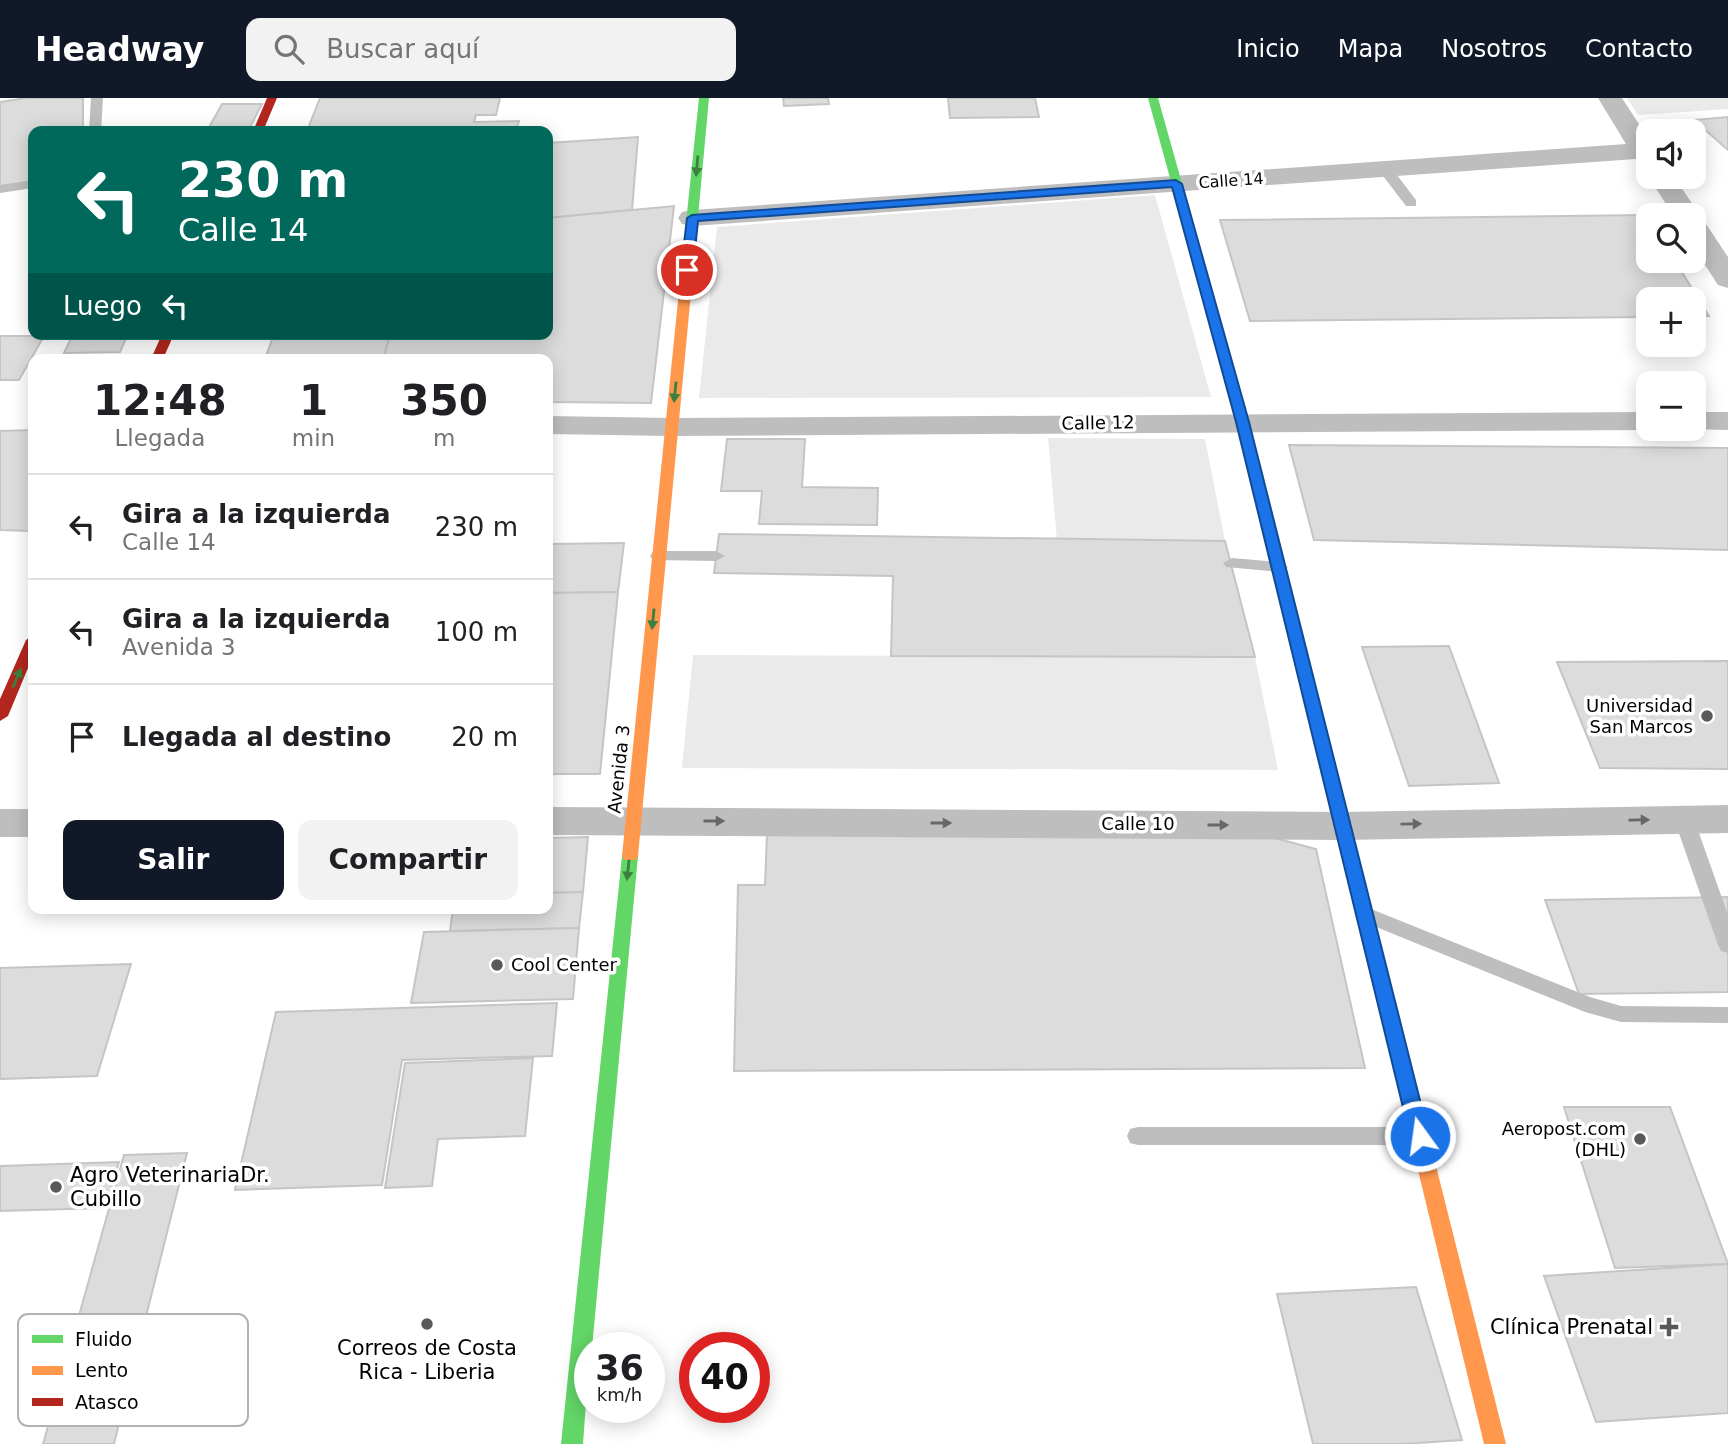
<!DOCTYPE html>
<html lang="es">
<head>
<meta charset="utf-8">
<style>
  :root { --surface:#fff; --page:#f2f2f2; --text:#202124; --muted:#757577; --line:#e0e0e0; --accent:#111827 }
  body { margin:0; font-family:"DejaVu Sans",sans-serif; background:var(--page); color:var(--text); height:100vh; display:flex; flex-direction:column; font-size:26px; white-space:nowrap }
  * { box-sizing:border-box; margin:0 }
  p { font-size:23px; color:var(--muted) }
  .icon { flex:none; width:38px; height:38px; fill:none; stroke:currentColor; stroke-width:2; stroke-linecap:round; stroke-linejoin:round }
  .map { position:relative; flex:1; overflow:hidden }
  .panel { position:absolute; left:28px; top:256px; width:525px; height:560px; display:flex; flex-direction:column; background:var(--surface); border-radius:14px; box-shadow:0 4px 18px #0003 }
  .panel>* { flex:none }
  .hud { position:absolute; left:28px; top:28px; width:525px; height:214px; border-radius:14px; box-shadow:0 4px 18px #0003; background:#00695c; color:#fff; overflow:hidden }
  .controls { position:absolute; left:1636px; top:21px; display:grid; gap:14px }
  .controls a { display:grid; place-items:center; width:70px; height:70px; border-radius:14px; background:var(--surface); box-shadow:0 4px 18px #0003; font-size:35px }
  .speed { position:absolute; left:574px; top:1234px; display:flex; gap:14px; font-size:35px; font-weight:700; text-align:center }
  .speed>* { display:grid; place-content:center; width:91px; height:91px; border-radius:50%; background:var(--surface); box-shadow:0 4px 18px #0003; line-height:1 }
  .speed small { font-size:18px; font-weight:400 }
  .speed .limit { border:10px solid #d22; background:#fff; color:#111 }
  .pin { position:absolute; display:grid; place-items:center; width:60px; height:60px; color:#fff; margin:-30px; border:4px solid #fff; border-radius:50%; box-shadow:0 2px 7px #0007 }
  .me { position:absolute; width:77px; margin:-38px; rotate:346deg; stroke-linejoin:round; filter:drop-shadow(0 0 5px #0008) }
  .turn { display:flex; align-items:center; gap:24px; height:147px; padding:0 35px; font-size:32px }
  .turn .icon { width:91px; height:91px; stroke-width:2.5 }
  .turn b { display:block; font-size:49px; line-height:60px }
  .then { display:flex; align-items:center; height:66px; padding:0 35px; background:#0003; gap:14px; font-size:26px }
  .eta { display:flex; justify-content:space-evenly; align-items:center; height:119px; text-align:center }
  .eta b { font-size:42px; font-weight:600; line-height:49px }
  .action { display:flex; gap:14px; margin-top:auto; padding:14px 35px }
  .action a { flex:1; height:80px; border-radius:14px; background:var(--accent); color:#fff; font-size:28px; font-weight:600; line-height:80px; text-align:center }
  .action a+a { background:var(--page); color:var(--text) }
  ul { padding:0; list-style:none }
  li { display:flex; align-items:center; gap:21px; height:105px; padding:0 35px; border-top:2px solid var(--line) }
  li div { flex:1 }
  li b { display:block; font-size:26px }
  li em { font-style:normal }
  header { display:flex; align-items:center; gap:42px; box-sizing:border-box; height:98px; padding:0 35px; background:var(--accent); color:#fff }
  header strong { font-size:33px }
  nav { display:flex; gap:38px; margin-inline-start:auto; font-size:24px }
  .search { width:490px; height:63px; background:var(--page); display:flex; align-items:center; gap:18px; box-sizing:border-box; padding:0 24px; border-radius:14px; color:var(--muted); font-size:26px }
  .map>svg:first-child { display:block }
  .green { fill:#eaeaea }
  .building { fill:#dcdcdc; stroke:#c5c5c5; stroke-width:2 }
  .lines { fill:none; stroke-linecap:round; stroke-linejoin:round }
  .lane { fill:#bebebe; fill-rule:evenodd }
  .street { fill:#bebebe; fill-rule:evenodd }
  .fast { fill:#63d668; fill-rule:evenodd }
  .slow { fill:#ff974d; fill-rule:evenodd }
  .jam { fill:#b3261e; fill-rule:evenodd }
  .oneway { fill:#3b803e }
  .oneway2 { fill:#686868 }
  .route { fill:#1a73e8; stroke:#114b97; stroke-width:2 }
  .poi-dot { fill:#595959; stroke:#fff; stroke-width:2.5 }
  .labels { text-anchor:middle; stroke-width:7; stroke-linejoin:round; paint-order:stroke }
  .far-street-label { font-size:16px; fill:#000; stroke:#fff }
  .street-label { font-size:18px; fill:#000; stroke:#fff }
  .poi-label { font-size:18px; fill:#000; stroke:#fff; text-anchor:end }
  .near-poi-label { font-size:21px; fill:#000; stroke:#fff; text-anchor:start }
  .key { fill:#fff; stroke:#b2b2b2; stroke-width:2 }
  .key-label { font-size:19px; fill:#000 }
</style>
</head>
<body>
<header>
<strong>Headway</strong>
<div class="search"><svg class="icon" aria-label="search" viewBox="0 0 24 24"><circle cx="10" cy="10" r="6"/><path d="M15 15l6 6"/></svg>Buscar aquí</div>
<nav><a>Inicio</a><a>Mapa</a><a>Nosotros</a><a>Contacto</a></nav>
</header>
<div class="map">
<svg width="1728" height="1346" viewBox="0 0 1728 1346">
  <rect width="100%" height="100%" fill="#fff"/>
  <g class="green">
    <path d="M 1627,0 L 1728,0 L 1728,11 L 1638,17 Z"/>
    <path d="M 1155,97 L 1211,299 L 699,300 L 717,129 Z"/>
    <path d="M 1048,340 L 1205,341 L 1225,443 L 1057,442 Z"/>
    <path d="M 693,557 L 1255,559 L 1278,672 L 682,670 Z"/>
  </g>
  <g class="building">
    <path d="M 26,0 L 83,0 L 83,33 L 33,33 L 33,85 L 0,89 L 0,4 Z"/>
    <path d="M 320,0 L 500,0 L 496,17 L 476,17 L 474,24 L 519,23 L 516,33 L 307,33 Z"/>
    <path d="M 783,0 L 828,0 L 829,6 L 784,8 Z"/>
    <path d="M 948,0 L 1035,0 L 1039,19 L 950,20 Z"/>
    <path d="M 222,6 L 262,6 L 248,33 L 207,33 Z"/>
    <path d="M 1728,19 L 1728,52 L 1694,22 Z"/>
    <path d="M 638,39 L 632,112 L 548,120 L 548,45 Z"/>
    <path d="M 674,108 L 651,305 L 548,304 L 548,261 L 383,261 L 390,236 L 548,236 L 548,120 Z"/>
    <path d="M 1647,117 L 1648,163 L 1675,163 L 1709,218 L 1694,219 L 1694,201 L 1648,201 L 1648,219 L 1250,223 L 1220,122 Z"/>
    <path d="M 73,236 L 128,236 L 120,254 L 64,255 Z"/>
    <path d="M 274,236 L 390,236 L 383,261 L 265,261 Z"/>
    <path d="M 0,238 L 44,238 L 19,282 L 0,282 Z"/>
    <path d="M 33,332 L 33,429 L 31,433 L 0,432 L 0,333 Z"/>
    <path d="M 727,341 L 805,341 L 802,389 L 878,390 L 877,427 L 759,426 L 762,393 L 721,393 Z"/>
    <path d="M 1289,347 L 1728,350 L 1728,452 L 1314,442 Z"/>
    <path d="M 719,436 L 1225,443 L 1255,559 L 891,558 L 893,478 L 714,475 Z"/>
    <path d="M 624,445 L 618,494 L 548,495 L 548,446 Z"/>
    <path d="M 618,494 L 600,676 L 548,676 L 548,495 Z"/>
    <path d="M 1449,548 L 1499,685 L 1409,688 L 1362,549 Z"/>
    <path d="M 1728,563 L 1728,671 L 1600,670 L 1557,564 Z"/>
    <path d="M 767,736 L 1275,740 L 1316,751 L 1365,970 L 734,973 L 738,787 L 765,787 Z"/>
    <path d="M 588,739 L 583,794 L 548,795 L 548,740 Z"/>
    <path d="M 583,794 L 579,830 L 450,833 L 453,810 L 548,810 L 548,795 Z"/>
    <path d="M 1728,799 L 1728,894 L 1579,896 L 1545,802 Z"/>
    <path d="M 579,830 L 573,901 L 411,905 L 424,834 Z"/>
    <path d="M 131,866 L 97,978 L 0,981 L 0,870 Z"/>
    <path d="M 557,905 L 552,958 L 402,962 L 382,1087 L 235,1092 L 276,914 Z"/>
    <path d="M 533,960 L 525,1038 L 438,1041 L 432,1088 L 385,1090 L 405,965 Z"/>
    <path d="M 1564,1009 L 1670,1009 L 1728,1166 L 1615,1170 Z"/>
    <path d="M 187,1055 L 114,1346 L 43,1346 L 124,1057 Z"/>
    <path d="M 119,1064 L 105,1110 L 0,1113 L 0,1068 Z"/>
    <path d="M 1728,1166 L 1728,1315 L 1596,1324 L 1544,1178 Z"/>
    <path d="M 1416,1189 L 1462,1342 L 1403,1346 L 1313,1346 L 1277,1196 Z"/>
  </g>
  <g class="lines">
    <g class="lane">
      <path d="M 91,0 L 103,0 L 101,33 L 89,33 Z"/>
      <path d="M 1385,67 L 1390,68 L 1416,102 L 1416,108 L 1406,108 L 1380,74 L 1378,71 Z"/>
      <path d="M 33,82 L 33,90 L 0,95 L 0,87 Z"/>
      <path d="M 659,453 L 716,453 L 725,458 L 716,463 L 653,462 L 650,458 L 653,454 Z"/>
      <path d="M 1232,460 L 1279,464 L 1288,469 L 1279,474 L 1226,469 L 1223,465 Z"/>
      <path d="M 1684,714 L 1691,716 L 1694,721 L 1728,817 L 1728,855 L 1721,853 L 1718,847 L 1674,721 L 1677,716 Z"/>
      <path d="M 1366,809 L 1590,899 L 1621,908 L 1728,909 L 1728,925 L 1621,924 L 1585,914 L 1359,822 L 1356,817 L 1359,812 Z"/>
      <path d="M 1138,1029 L 1420,1029 L 1428,1031 L 1431,1038 L 1428,1045 L 1420,1047 L 1138,1047 L 1130,1045 L 1127,1038 L 1130,1031 Z"/>
    </g>
    <g class="street">
      <path d="M 1598,0 L 1622,0 L 1648,40 L 1648,68 L 1639,66 L 1636,61 L 692,128 L 682,126 L 678,120 L 682,114 L 692,112 L 1626,46 Z"/>
      <path d="M 1648,78 L 1674,79 L 1700,117 L 1697,121 L 1704,123 L 1728,159 L 1728,190 L 1718,187 L 1694,150 L 1694,117 L 1673,117 Z"/>
      <path d="M 1648,314 L 1648,331 L 1655,331 L 1648,332 L 671,338 L 548,336 L 548,318 L 671,320 Z"/>
      <path d="M 1694,314 L 1728,314 L 1728,332 L 1687,331 L 1694,331 Z"/>
      <path d="M 1728,707 L 1728,735 L 1343,742 L 548,737 L 548,709 L 1343,714 Z"/>
      <rect x="0" y="711" width="33" height="28"/>
    </g>
    <g class="fast">
      <path d="M 699,0 L 709,0 L 694,163 L 688,166 L 682,163 Z"/>
      <path d="M 1148,0 L 1158,0 L 1249,324 L 1287,473 L 1285,476 L 1275,476 L 1273,473 L 1237,324 Z"/>
      <path d="M 630,752 L 636,754 L 638,758 L 592,1250 L 590,1250 L 583,1346 L 561,1346 L 622,758 L 624,754 Z"/>
    </g>
    <g class="slow">
      <path d="M 688,160 L 694,163 L 638,758 L 636,762 L 624,762 L 622,758 L 682,163 Z"/>
      <path d="M 1359,788 L 1365,790 L 1367,794 L 1506,1346 L 1484,1346 L 1351,794 L 1353,790 Z"/>
    </g>
    <g class="jam">
      <path d="M 267,0 L 277,0 L 263,33 L 253,33 Z"/>
      <path d="M 162,236 L 174,236 L 163,261 L 151,261 Z"/>
      <path d="M 1280,469 L 1287,473 L 1367,794 L 1365,798 L 1353,798 L 1351,794 L 1273,473 Z"/>
      <path d="M 33,537 L 33,558 L 8,618 L 0,623 L 0,601 L 26,542 Z"/>
    </g>
  </g>
  <defs><path id="oneway-solid" d="M-6-.8H1V-3.2L6.5 0L1 3.2V.8H-6Z" transform="scale(1.75)"/></defs>
  <g class="oneway">
    <use href="#oneway-solid" transform="translate(697 68) rotate(95)"/>
    <use href="#oneway-solid" transform="translate(675 294) rotate(96)"/>
    <use href="#oneway-solid" transform="translate(653 521) rotate(96)"/>
    <use href="#oneway-solid" transform="translate(17 580) rotate(-66)"/>
    <use href="#oneway-solid" transform="translate(628 772) rotate(96)"/>
  </g>
  <g class="oneway2">
    <use href="#oneway-solid" transform="translate(1639 722) rotate(-1)"/>
    <use href="#oneway-solid" transform="translate(714 723)"/>
    <use href="#oneway-solid" transform="translate(941 725)"/>
    <use href="#oneway-solid" transform="translate(1411 726) rotate(-1)"/>
    <use href="#oneway-solid" transform="translate(1218 727)"/>
  </g>
  <path class="route" d="M 1176,82 L 1182,86 L 1249,324 L 1429,1038 L 1426,1043 L 1420,1045 L 1413,1043 L 1410,1038 L 1236,324 L 1172,89 L 698,123 L 693,172 L 687,176 L 681,172 L 687,120 L 692,117 Z"/>
  <g class="poi-dot">
    <circle cx="1707" cy="618" r="7"/>
    <circle cx="497" cy="867" r="7"/>
    <circle cx="1640" cy="1041" r="7"/>
    <circle cx="56" cy="1089" r="7"/>
    <circle cx="427" cy="1226" r="7"/>
    <path d="M1665.5 1218.5h7v7h7v7h-7v7h-7v-7h-7v-7h7z"/>
  </g>
  <g class="labels">
    <g class="far-street-label">
      <text transform="translate(1231 82) rotate(-4)" y="6">Calle 14</text>
    </g>
    <g class="street-label">
      <text transform="translate(1098 325) rotate(-1)" y="6">Calle 12</text>
      <text transform="translate(619 671) rotate(-84)" y="6">Avenida 3</text>
      <text x="1138" y="732">Calle 10</text>
    </g>
    <g class="poi-label">
      <text x="1693" y="614">Universidad<tspan x="1693" dy="21">San Marcos</tspan></text>
      <text x="511" y="873" text-anchor="start">Cool Center</text>
      <text x="1626" y="1037">Aeropost.com<tspan x="1626" dy="21">(DHL)</tspan></text>
    </g>
    <g class="near-poi-label">
      <text x="70" y="1084">Agro VeterinariaDr.<tspan x="70" dy="24">Cubillo</tspan></text>
      <text x="1653" y="1236" text-anchor="end">Clínica Prenatal</text>
      <text x="427" y="1257" text-anchor="middle">Correos de Costa<tspan x="427" dy="24">Rica - Liberia</tspan></text>
    </g>
  </g>
  <rect x="18" y="1216" width="230" height="112" rx="10" class="key"/>
  <rect x="32" y="1237" width="31" height="8" fill="#63d668"/>
  <rect x="32" y="1268" width="31" height="9" fill="#ff974d"/>
  <rect x="32" y="1300" width="31" height="8" fill="#b3261e"/>
  <g class="key-label">
    <text x="75" y="1248">Fluido</text>
    <text x="75" y="1279">Lento</text>
    <text x="75" y="1311">Atasco</text>
  </g>
</svg>
<div class="controls">
<a><svg class="icon" aria-label="sound" viewBox="0 0 24 24"><path d="M4 9h4l5-4v14l-5-4H4zM17 9q2 3 0 6"/></svg></a>
<a><svg class="icon" aria-label="search" viewBox="0 0 24 24"><circle cx="10" cy="10" r="6"/><path d="M15 15l6 6"/></svg></a>
<a>+</a>
<a>−</a>
</div>
<div class="speed"><div>36<small>km/h</small></div><div class="limit">40</div></div>
<div class="pin" style="left:687px;top:172px;background:#d93025"><svg class="icon" aria-label="arrive" viewBox="0 0 24 24"><path d="M6 21V4h12l-3 4 3 4H6"/></svg></div>
<svg class="me" style="left:1420px;top:1038px" viewBox="-20 -20 40 40"><circle r="17" fill="#1a73e8" stroke="#fff" stroke-width="3"/><path d="M0-11L8 9 0 5-8 9z" fill="#fff"/></svg>
<div class="hud">
<div class="turn"><svg class="icon" aria-label="left" viewBox="0 0 24 24"><path d="M17 20v-9H6M10 6l-5 5 5 5"/></svg><div><b>230 m</b>Calle 14</div></div>
<div class="then">Luego<svg class="icon" aria-label="left" viewBox="0 0 24 24"><path d="M17 20v-9H6M10 6l-5 5 5 5"/></svg></div>
</div>
<section class="panel">
<div class="eta">
<div><b>12:48</b><p>Llegada</p></div>
<div><b>1</b><p>min</p></div>
<div><b>350</b><p>m</p></div>
</div>
<ul>
<li><svg class="icon" aria-label="left" viewBox="0 0 24 24"><path d="M17 20v-9H6M10 6l-5 5 5 5"/></svg><div><b>Gira a la izquierda</b><p>Calle 14</p></div><em>230 m</em></li>
<li><svg class="icon" aria-label="left" viewBox="0 0 24 24"><path d="M17 20v-9H6M10 6l-5 5 5 5"/></svg><div><b>Gira a la izquierda</b><p>Avenida 3</p></div><em>100 m</em></li>
<li><svg class="icon" aria-label="arrive" viewBox="0 0 24 24"><path d="M6 21V4h12l-3 4 3 4H6"/></svg><div><b>Llegada al destino</b></div><em>20 m</em></li>
</ul>
<div class="action"><a>Salir</a><a>Compartir</a></div>
</section>
</div>
</body>
</html>
